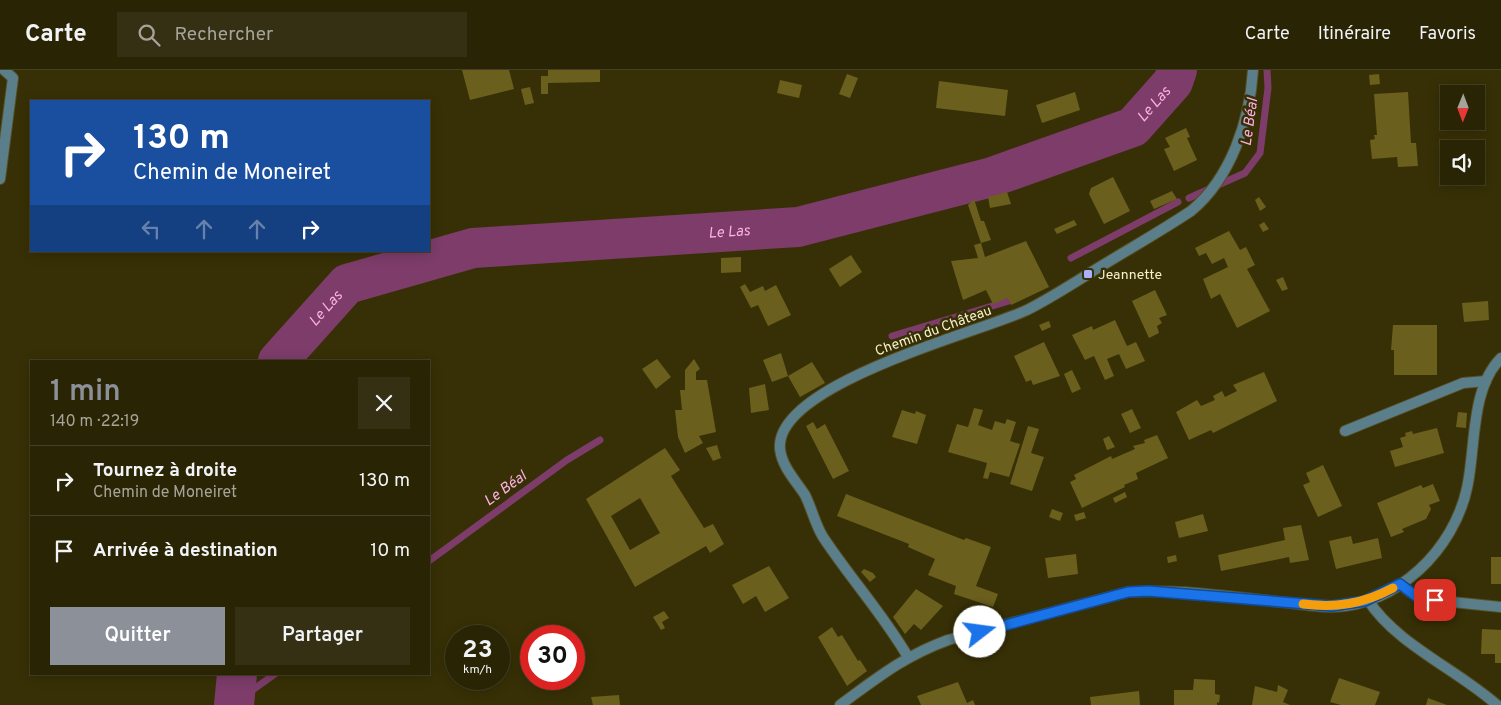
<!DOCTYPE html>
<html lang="fr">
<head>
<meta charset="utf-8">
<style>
  :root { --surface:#292404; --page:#353013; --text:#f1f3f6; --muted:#a5a49a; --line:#454126; --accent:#8c9099 }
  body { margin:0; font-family:Overpass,sans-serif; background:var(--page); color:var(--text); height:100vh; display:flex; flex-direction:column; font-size:19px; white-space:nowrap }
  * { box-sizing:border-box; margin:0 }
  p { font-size:16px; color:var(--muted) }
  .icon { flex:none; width:28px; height:28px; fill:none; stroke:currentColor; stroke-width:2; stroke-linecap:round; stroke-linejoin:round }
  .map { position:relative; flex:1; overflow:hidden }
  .panel { position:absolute; left:30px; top:290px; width:400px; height:315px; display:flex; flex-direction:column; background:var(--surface); border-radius:0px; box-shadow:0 2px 12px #0003,0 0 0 1px var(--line) }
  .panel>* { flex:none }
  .hud { position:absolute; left:30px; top:30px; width:400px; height:152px; border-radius:0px; box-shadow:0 2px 12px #0003,0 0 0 1px var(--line); background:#1a4fa0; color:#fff; overflow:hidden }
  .needle { width:32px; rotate:181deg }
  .buttons { position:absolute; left:1440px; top:15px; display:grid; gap:10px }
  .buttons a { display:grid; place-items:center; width:45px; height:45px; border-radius:0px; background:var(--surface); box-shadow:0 2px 12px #0003,0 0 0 1px var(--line); font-size:25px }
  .speed { position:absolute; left:445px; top:555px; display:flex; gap:10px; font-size:25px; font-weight:700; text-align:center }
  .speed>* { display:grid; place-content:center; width:65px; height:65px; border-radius:50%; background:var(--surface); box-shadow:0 2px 12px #0003,0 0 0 1px var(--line); line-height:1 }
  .speed small { font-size:12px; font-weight:400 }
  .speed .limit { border:8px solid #d22; background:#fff; color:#111 }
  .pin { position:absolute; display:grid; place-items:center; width:42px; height:42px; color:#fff; margin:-21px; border-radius:10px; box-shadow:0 2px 8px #0006 }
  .me { position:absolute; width:55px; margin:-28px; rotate:75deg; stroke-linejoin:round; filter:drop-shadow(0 0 4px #0008) }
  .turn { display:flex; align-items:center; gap:18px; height:105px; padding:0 20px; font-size:22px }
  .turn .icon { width:65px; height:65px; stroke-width:2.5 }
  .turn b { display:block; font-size:35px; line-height:42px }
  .lanes { display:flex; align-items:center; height:48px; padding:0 20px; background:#0003; justify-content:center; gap:25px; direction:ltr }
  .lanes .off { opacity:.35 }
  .round { display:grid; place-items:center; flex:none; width:52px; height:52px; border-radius:0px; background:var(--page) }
  .overview { display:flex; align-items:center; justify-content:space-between; height:85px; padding:0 20px }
  h1 { font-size:30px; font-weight:600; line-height:38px; color:var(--accent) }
  .button { display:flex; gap:10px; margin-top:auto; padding:10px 20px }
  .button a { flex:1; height:58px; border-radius:0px; background:var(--accent); color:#fff; font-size:20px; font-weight:600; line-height:58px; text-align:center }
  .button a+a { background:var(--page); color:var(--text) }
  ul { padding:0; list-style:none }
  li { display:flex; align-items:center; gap:15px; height:70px; padding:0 20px; border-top:1px solid var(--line) }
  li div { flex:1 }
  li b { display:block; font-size:19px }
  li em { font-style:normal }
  header { display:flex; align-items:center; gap:30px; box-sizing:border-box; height:70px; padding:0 25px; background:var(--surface); border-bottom:1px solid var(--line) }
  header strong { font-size:24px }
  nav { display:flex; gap:28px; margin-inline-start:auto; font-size:18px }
  .search { width:350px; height:45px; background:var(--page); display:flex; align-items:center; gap:12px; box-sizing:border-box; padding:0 18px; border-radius:0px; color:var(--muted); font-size:19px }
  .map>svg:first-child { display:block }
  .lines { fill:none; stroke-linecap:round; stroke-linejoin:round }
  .stream { stroke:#7d3c6a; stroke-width:7 }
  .river { stroke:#7d3c6a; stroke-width:40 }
  .building { fill:#6a5f1d; fill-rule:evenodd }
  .lane-casing { stroke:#564f26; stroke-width:12 }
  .street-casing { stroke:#564f26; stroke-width:12 }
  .lane { stroke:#5b7f8a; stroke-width:10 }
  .street { stroke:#5b7f8a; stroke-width:10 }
  .route-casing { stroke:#114b97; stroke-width:12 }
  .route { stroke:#1a73e8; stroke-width:9 }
  .slow { stroke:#f59e0b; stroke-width:9 }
  .poi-dot { fill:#a9b0fc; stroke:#373006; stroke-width:2 }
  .labels { text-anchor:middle; stroke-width:5; stroke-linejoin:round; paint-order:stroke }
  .poi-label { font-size:14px; fill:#f6f0cb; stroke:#373006; text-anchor:start }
  .street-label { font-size:14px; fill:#f6f0cb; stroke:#373006 }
  .water-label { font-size:15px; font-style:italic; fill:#fdb0e3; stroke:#373006 }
</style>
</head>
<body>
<header>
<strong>Carte</strong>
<div class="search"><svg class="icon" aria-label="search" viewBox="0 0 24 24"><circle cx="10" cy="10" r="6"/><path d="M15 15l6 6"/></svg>Rechercher</div>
<nav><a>Carte</a><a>Itinéraire</a><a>Favoris</a></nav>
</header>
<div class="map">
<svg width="1501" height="635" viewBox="0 0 1501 635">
  <rect width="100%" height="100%" fill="#373006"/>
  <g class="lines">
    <g class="stream">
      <path d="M 1189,128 L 1245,103 L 1260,83 L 1268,18 L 1267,0"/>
      <path d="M 1071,188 L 1178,132"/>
      <path d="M 892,266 L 1009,231"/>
      <path d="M 429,491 L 567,390 L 600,370"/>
      <path d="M 234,633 L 275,604"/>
    </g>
    <g class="river">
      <path id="s1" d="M 278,291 L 347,214 L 473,178 L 798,157 L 992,107 L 1133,57 L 1173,12 L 1177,0"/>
      <path d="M 234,635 L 237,604"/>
    </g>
  </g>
  <g class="building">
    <path d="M 462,0 L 509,0 L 514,19 L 470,30 Z"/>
    <path d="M 548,0 L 600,0 L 600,12 L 548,13 L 548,24 L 541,24 L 541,6 L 548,6 Z"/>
    <path d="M 847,4 L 858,8 L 850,28 L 839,24 Z"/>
    <path d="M 1379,4 L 1380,14 L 1370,15 L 1369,5 Z"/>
    <path d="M 780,10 L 802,15 L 799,28 L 777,23 Z"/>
    <path d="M 939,11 L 1008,20 L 1005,46 L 936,38 Z"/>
    <path d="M 530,17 L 534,33 L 525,35 L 521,19 Z"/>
    <path d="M 1075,22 L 1080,40 L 1042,53 L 1036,35 Z"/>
    <path d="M 1408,22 L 1411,73 L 1416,73 L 1418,96 L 1398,97 L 1397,87 L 1372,89 L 1370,70 L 1375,69 L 1374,65 L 1377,65 L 1374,24 Z"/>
    <path d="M 1186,58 L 1190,67 L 1187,68 L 1197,90 L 1174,101 L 1164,79 L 1170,77 L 1165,68 Z"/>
    <path d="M 1113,107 L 1130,141 L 1104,154 L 1089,124 L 1091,118 Z"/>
    <path d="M 1172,121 L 1177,129 L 1154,139 L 1150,131 Z"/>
    <path d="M 1007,122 L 1011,134 L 990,138 L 988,127 Z"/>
    <path d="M 1259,127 L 1266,137 L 1260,141 L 1255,130 Z"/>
    <path d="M 974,129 L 981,151 L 984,151 L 991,170 L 981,173 L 968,135 Z"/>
    <path d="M 1074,150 L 1077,155 L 1057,164 L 1054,159 Z"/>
    <path d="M 1264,152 L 1269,159 L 1263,162 L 1259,155 Z"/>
    <path d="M 1229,161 L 1240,180 L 1246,177 L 1255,195 L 1247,199 L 1270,241 L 1237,258 L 1220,224 L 1211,229 L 1203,209 L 1228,197 L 1224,188 L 1212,194 L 1206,183 L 1199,186 L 1195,178 Z"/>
    <path d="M 1026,171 L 1049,217 L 1011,235 L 1008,228 L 993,234 L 986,220 L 963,230 L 951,191 L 978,188 L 974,175 L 981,173 L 985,187 Z"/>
    <path d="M 851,185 L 862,202 L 840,217 L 829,199 Z"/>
    <path d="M 741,187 L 741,202 L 721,203 L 721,188 Z"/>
    <path d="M 1283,207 L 1288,219 L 1282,221 L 1276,210 Z"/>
    <path d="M 745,214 L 750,222 L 763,216 L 765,221 L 776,215 L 791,245 L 768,256 L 758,235 L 751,238 L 740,217 Z"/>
    <path d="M 1155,220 L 1167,245 L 1159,248 L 1162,253 L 1157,256 L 1159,263 L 1149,268 L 1132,231 Z"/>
    <path d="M 1488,231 L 1489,250 L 1464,252 L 1462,233 Z"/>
    <path d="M 1115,250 L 1127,276 L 1136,272 L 1145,291 L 1126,299 L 1119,284 L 1107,289 L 1114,306 L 1105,310 L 1094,286 L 1085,290 L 1072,265 L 1092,256 L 1093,260 Z"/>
    <path d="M 1049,251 L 1051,257 L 1042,261 L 1039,255 Z"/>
    <path d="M 1393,255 L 1437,255 L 1437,305 L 1394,305 L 1394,280 L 1391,280 Z"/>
    <path d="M 1044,272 L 1060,306 L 1033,315 L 1031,310 L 1026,312 L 1014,286 Z"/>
    <path d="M 781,283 L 788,306 L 812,292 L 825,313 L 800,327 L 788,306 L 772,312 L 763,290 Z"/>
    <path d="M 657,289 L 671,307 L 656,319 L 642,299 Z"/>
    <path d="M 694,289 L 700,299 L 696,302 L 696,310 L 707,310 L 716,362 L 699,366 L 703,373 L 685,383 L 678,367 L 675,340 L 682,340 L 680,320 L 685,320 L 685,300 Z"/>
    <path d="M 1072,300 L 1081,319 L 1072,323 L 1064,304 Z"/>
    <path d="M 1264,302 L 1277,331 L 1213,363 L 1211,360 L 1189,370 L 1176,342 L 1197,330 L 1201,336 L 1215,330 L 1213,326 L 1222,321 L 1225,327 L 1237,321 L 1233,315 Z"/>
    <path d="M 765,314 L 769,340 L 751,343 L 749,318 Z"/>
    <path d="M 974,338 L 983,340 L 978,355 L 992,360 L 995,351 L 1005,354 L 1007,349 L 1016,352 L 1010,371 L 1020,374 L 1009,407 L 990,402 L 988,409 L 983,408 L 987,393 L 948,382 L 957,354 L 968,357 Z"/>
    <path d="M 1132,339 L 1141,358 L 1130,363 L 1121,344 Z"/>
    <path d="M 902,340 L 915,344 L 916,341 L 926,345 L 917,374 L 892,367 Z"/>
    <path d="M 1458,342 L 1467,343 L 1466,358 L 1456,357 Z"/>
    <path d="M 813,352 L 817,359 L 825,354 L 849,401 L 833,409 L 806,356 Z"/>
    <path d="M 1028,356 L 1039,359 L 1031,383 L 1044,387 L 1032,421 L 1010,414 Z"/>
    <path d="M 1437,358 L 1444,383 L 1395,397 L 1390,381 L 1403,377 L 1400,368 L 1406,366 L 1405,363 L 1412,361 L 1413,364 Z"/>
    <path d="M 1157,365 L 1168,388 L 1136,403 L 1138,409 L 1124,415 L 1125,417 L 1082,438 L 1070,412 L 1076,409 L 1074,405 L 1111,386 L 1112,389 L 1135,379 L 1133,376 L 1145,373 L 1144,370 Z"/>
    <path d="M 1109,366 L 1115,377 L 1107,380 L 1103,369 Z"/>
    <path d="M 717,375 L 721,388 L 713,391 L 706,378 Z"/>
    <path d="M 665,378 L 680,400 L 671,406 L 704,458 L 713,454 L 724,474 L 710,483 L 706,476 L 635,517 L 586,429 ZM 640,428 L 660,463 L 630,480 L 611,446 Z"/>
    <path d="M 1323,395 L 1342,436 L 1318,447 L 1303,415 L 1310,412 L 1306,403 Z"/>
    <path d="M 1433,414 L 1440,431 L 1429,435 L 1431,439 L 1426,449 L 1402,459 L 1404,462 L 1391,467 L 1377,433 L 1421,415 L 1423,418 Z"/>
    <path d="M 1125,422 L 1127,427 L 1115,433 L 1113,428 Z"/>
    <path d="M 846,424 L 964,470 L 966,468 L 991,477 L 976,516 L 998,524 L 993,537 L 954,524 L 956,516 L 928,505 L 935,489 L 908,477 L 909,474 L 837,446 Z"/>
    <path d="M 1052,439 L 1063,443 L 1060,451 L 1049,447 Z"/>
    <path d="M 1084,442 L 1086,448 L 1076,451 L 1074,445 Z"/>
    <path d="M 1203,444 L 1208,461 L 1179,468 L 1175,452 Z"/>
    <path d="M 1301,455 L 1309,490 L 1290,493 L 1289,487 L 1221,501 L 1218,485 L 1285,470 L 1283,458 Z"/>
    <path d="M 1351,466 L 1353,474 L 1378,468 L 1382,488 L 1336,499 L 1329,471 Z"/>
    <path d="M 1076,484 L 1078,504 L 1048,508 L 1045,488 Z"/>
    <path d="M 1176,485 L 1177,491 L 1168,493 L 1167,487 Z"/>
    <rect x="1491" y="487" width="10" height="27"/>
    <path d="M 769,496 L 789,528 L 765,542 L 756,526 L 743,534 L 732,515 Z"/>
    <path d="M 864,499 L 873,503 L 876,507 L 870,512 L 861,502 Z"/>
    <path d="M 916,519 L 943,536 L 921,560 L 914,554 L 905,564 L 893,547 Z"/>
    <path d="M 664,541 L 669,548 L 662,552 L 665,558 L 661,560 L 653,547 Z"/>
    <path d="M 832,557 L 838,567 L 842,565 L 858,591 L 860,590 L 867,601 L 847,616 L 818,567 Z"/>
    <path d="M 1482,559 L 1501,560 L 1501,593 L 1495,593 L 1495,584 L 1481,584 Z"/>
    <path d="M 1339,608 L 1380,622 L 1375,635 L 1341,635 L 1330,632 Z"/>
    <path d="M 1194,609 L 1215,610 L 1215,624 L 1220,625 L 1219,633 L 1217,632 L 1217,635 L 1174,635 L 1174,620 L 1193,620 Z"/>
    <path d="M 958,612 L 967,633 L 973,630 L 975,635 L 921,635 L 917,626 Z"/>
    <path d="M 1278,615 L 1288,620 L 1283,632 L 1290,635 L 1252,635 L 1255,616 L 1277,622 Z"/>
    <path d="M 1139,621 L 1140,635 L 1091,635 L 1090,627 Z"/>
    <path d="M 619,625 L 620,635 L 593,635 L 591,627 Z"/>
    <path d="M 1428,628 L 1447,635 L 1426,635 Z"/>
  </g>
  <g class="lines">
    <g class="lane-casing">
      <g id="lane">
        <path d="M 0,109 L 13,8 L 4,0"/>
        <path d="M 1345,361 L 1463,313 L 1486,311"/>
      </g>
    </g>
    <g class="street-casing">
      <g id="street">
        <path d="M 1400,514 L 1410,522 L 1423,529 L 1501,537"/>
        <path d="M 1368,530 C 1396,574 1458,600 1497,635"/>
        <path d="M 908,587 C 883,544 850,508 823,467 C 815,454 812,439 805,425 C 796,411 782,397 780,379 C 774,314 980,262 1027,240 C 1055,226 1081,208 1108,192 C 1136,175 1164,159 1191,141 C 1231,108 1250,50 1253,0"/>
        <path d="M 840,635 C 877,608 904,586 948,570 L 1128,522 C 1178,519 1229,526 1279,532 C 1296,533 1314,537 1332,537 C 1397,536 1454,479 1467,418 C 1476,378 1470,319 1501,288"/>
      </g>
    </g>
    <use href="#lane" class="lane"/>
    <use href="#street" class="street"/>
  </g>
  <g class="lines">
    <g class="route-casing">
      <path id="route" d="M 980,562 L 1128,522 L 1148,521 L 1332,536 L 1365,531 L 1400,514 L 1417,527 L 1435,530"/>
    </g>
    <use href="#route" class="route"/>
    <path class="slow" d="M 1303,534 C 1336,538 1363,534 1393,518"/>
  </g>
  <rect class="poi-dot" x="1083" y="199" width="10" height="10" rx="2.5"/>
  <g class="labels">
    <g class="poi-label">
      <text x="1098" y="209">Jeannette</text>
    </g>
    <g class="street-label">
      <text transform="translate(933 260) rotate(-20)" y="5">Chemin du Château</text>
    </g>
    <g class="water-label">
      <text dy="5" stroke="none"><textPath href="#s1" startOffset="941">Le Las</textPath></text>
      <text transform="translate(1249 52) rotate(-82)" y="5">Le Béal</text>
      <text dy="5" stroke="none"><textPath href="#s1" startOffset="491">Le Las</textPath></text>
      <text dy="5" stroke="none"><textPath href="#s1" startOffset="71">Le Las</textPath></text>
      <text transform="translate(505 418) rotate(-36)" y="5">Le Béal</text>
    </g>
  </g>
</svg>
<div class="buttons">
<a><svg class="needle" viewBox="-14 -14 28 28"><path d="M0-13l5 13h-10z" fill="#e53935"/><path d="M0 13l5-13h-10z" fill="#a5a49a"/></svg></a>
<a><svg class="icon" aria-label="sound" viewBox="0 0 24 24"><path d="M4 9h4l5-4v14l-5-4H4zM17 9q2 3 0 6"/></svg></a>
</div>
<div class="speed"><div>23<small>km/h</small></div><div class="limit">30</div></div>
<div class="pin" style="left:1435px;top:530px;background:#d93025"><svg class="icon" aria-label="arrive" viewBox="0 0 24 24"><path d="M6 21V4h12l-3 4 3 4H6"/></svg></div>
<svg class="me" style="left:980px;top:562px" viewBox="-20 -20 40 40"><circle r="19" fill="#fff"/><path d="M0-13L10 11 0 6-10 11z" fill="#1a73e8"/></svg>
<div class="hud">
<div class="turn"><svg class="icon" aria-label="right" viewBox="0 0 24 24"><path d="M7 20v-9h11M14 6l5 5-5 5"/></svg><div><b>130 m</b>Chemin de Moneiret</div></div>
<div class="lanes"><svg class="icon off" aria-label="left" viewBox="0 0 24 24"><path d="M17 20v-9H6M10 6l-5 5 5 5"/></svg><svg class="icon off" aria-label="ahead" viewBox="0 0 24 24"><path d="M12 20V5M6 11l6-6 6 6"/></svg><svg class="icon off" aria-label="ahead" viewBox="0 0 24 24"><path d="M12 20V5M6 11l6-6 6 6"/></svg><svg class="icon" aria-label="right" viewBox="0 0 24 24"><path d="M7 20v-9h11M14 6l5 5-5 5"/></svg></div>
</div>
<section class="panel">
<div class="overview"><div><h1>1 min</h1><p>140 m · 22:19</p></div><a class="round"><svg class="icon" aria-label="close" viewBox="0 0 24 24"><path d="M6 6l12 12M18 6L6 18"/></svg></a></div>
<ul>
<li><svg class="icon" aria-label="right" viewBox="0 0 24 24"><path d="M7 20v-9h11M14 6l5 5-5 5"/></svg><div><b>Tournez à droite</b><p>Chemin de Moneiret</p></div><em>130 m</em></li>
<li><svg class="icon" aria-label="arrive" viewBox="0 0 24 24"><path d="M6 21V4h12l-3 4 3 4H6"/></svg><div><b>Arrivée à destination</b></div><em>10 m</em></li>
</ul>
<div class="button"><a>Quitter</a><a>Partager</a></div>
</section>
</div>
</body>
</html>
